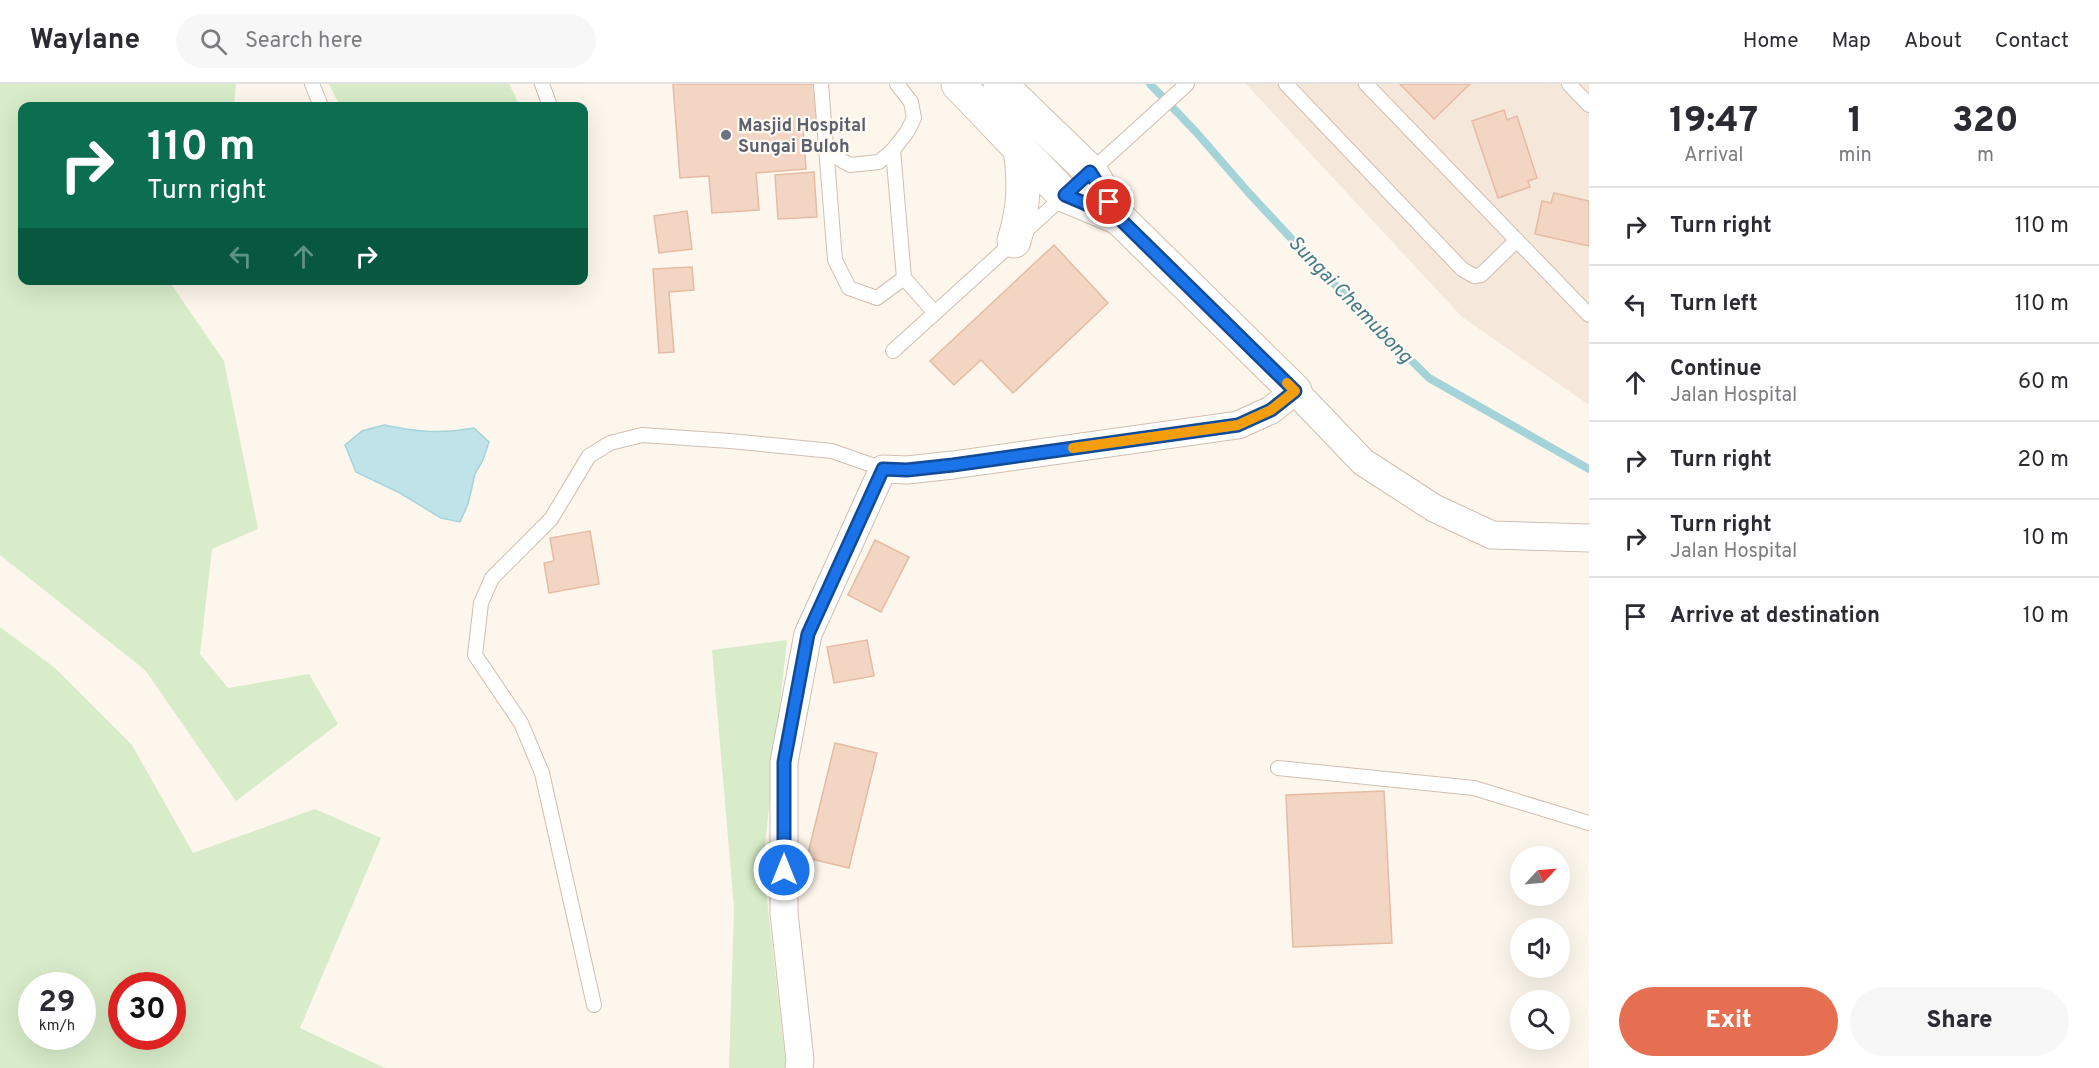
<!DOCTYPE html>
<html lang="en">
<head>
<meta charset="utf-8">
<style>
  :root { --surface:#fff; --page:#f7f7f7; --text:#2b2b33; --muted:#7c7c81; --line:#e1e1e2; --accent:#e76f51 }
  body { margin:0; font-family:Overpass,sans-serif; background:var(--page); color:var(--text); height:100vh; display:flex; flex-direction:column; font-size:22px; white-space:nowrap }
  * { box-sizing:border-box; margin:0 }
  p { font-size:20px; color:var(--muted) }
  .icon { flex:none; width:33px; height:33px; fill:none; stroke:currentColor; stroke-width:2; stroke-linecap:round; stroke-linejoin:round }
  .map { position:relative; flex:1; overflow:hidden }
  .details { display:flex; flex-direction:column; background:var(--surface); width:510px }
  .details>* { flex:none }
  .top-card { position:absolute; left:18px; top:18px; width:570px; height:183px; border-radius:12px; box-shadow:0 6px 24px #0002; background:#0b6e4f; color:#fff; overflow:hidden }
  .needle { width:39px; rotate:64deg }
  .tools { position:absolute; left:1510px; top:762px; display:grid; gap:12px }
  .tools a { display:grid; place-items:center; width:60px; height:60px; border-radius:50%; background:var(--surface); box-shadow:0 6px 24px #0002; font-size:30px }
  .speed { position:absolute; left:18px; top:888px; display:flex; gap:12px; font-size:30px; font-weight:700; text-align:center }
  .speed>* { display:grid; place-content:center; width:78px; height:78px; border-radius:50%; background:var(--surface); box-shadow:0 6px 24px #0002; line-height:1 }
  .speed small { font-size:15px; font-weight:400 }
  .speed .limit { border:9px solid #d22; background:#fff; color:#111 }
  .pin { position:absolute; display:grid; place-items:center; width:51px; height:51px; color:#fff; margin:-26px; border:3px solid #fff; border-radius:50%; box-shadow:0 2px 6px #0007 }
  .me { position:absolute; width:66px; margin:-33px; rotate:0deg; stroke-linejoin:round; filter:drop-shadow(0 0 4px #0008) }
  .turn { display:flex; align-items:center; gap:21px; height:126px; padding:0 30px; font-size:27px }
  .turn .icon { width:78px; height:78px; stroke-width:2.5 }
  .turn b { display:block; font-size:42px; line-height:51px }
  .lanes { display:flex; align-items:center; height:57px; padding:0 30px; background:#0003; justify-content:center; gap:30px; direction:ltr }
  .lanes .off { opacity:.35 }
  .eta { display:flex; justify-content:space-evenly; align-items:center; height:102px; text-align:center }
  .eta b { font-size:36px; font-weight:800; line-height:42px }
  .primary-button { display:flex; gap:12px; margin-top:auto; padding:12px 30px }
  .primary-button a { flex:1; height:69px; border-radius:36px; background:var(--accent); color:#fff; font-size:24px; font-weight:800; line-height:69px; text-align:center }
  .primary-button a+a { background:var(--page); color:var(--text) }
  ul { padding:0; list-style:none }
  li { display:flex; align-items:center; gap:18px; height:78px; padding:0 30px; border-top:2px solid var(--line) }
  li div { flex:1 }
  li b { display:block; font-size:22px }
  li em { font-style:normal }
  header { display:flex; align-items:center; gap:36px; box-sizing:border-box; height:84px; padding:0 30px; background:var(--surface); border-bottom:2px solid var(--line) }
  header strong { font-size:28px }
  nav { display:flex; gap:33px; margin-inline-start:auto; font-size:21px }
  .search { width:420px; height:54px; background:var(--page); display:flex; align-items:center; gap:15px; box-sizing:border-box; padding:0 21px; border-radius:33px; color:var(--muted); font-size:22px }
  main { display:flex; flex:1; min-height:0 }
  .map>svg:first-child { display:block }
  .residential { fill:#f5e8da }
  .green { fill:#d8ecc9; fill-rule:evenodd }
  .water { fill:#bfe3e8; stroke:#a5d3da; stroke-width:1.5 }
  .lines { fill:none; stroke-linecap:round; stroke-linejoin:round }
  .stream { stroke:#a5d3da; stroke-width:8 }
  .building { fill:#f3d5c3; stroke:#e6bba3; stroke-width:1.5 }
  .service-casing { stroke:#d1beb0; stroke-width:16 }
  .minor-casing { stroke:#d1beb0; stroke-width:29 }
  .secondary-casing { stroke:#d6c0b0; stroke-width:35 }
  .service { stroke:#fff; stroke-width:14 }
  .minor { stroke:#fff; stroke-width:27 }
  .secondary { stroke:#fff; stroke-width:33 }
  .route-casing { stroke:#114b97; stroke-width:15 }
  .route { stroke:#1a73e8; stroke-width:10 }
  .slow { stroke:#f59e0b; stroke-width:10 }
  .worship-dot { fill:#6b7280; stroke:#fffaf3; stroke-width:2 }
  .labels { text-anchor:middle; stroke-width:4.5; stroke-linejoin:round; paint-order:stroke }
  .worship-label { font-size:18px; font-weight:bold; fill:#5b616d; stroke:#fffaf3; text-anchor:start }
  .water-label { font-size:20px; font-style:italic; fill:#437c86; stroke:#fffaf3 }
</style>
</head>
<body>
<header>
<strong>Waylane</strong>
<div class="search"><svg class="icon" aria-label="search" viewBox="0 0 24 24"><circle cx="10" cy="10" r="6"/><path d="M15 15l6 6"/></svg>Search here</div>
<nav><a>Home</a><a>Map</a><a>About</a><a>Contact</a></nav>
</header>
<main>
<div class="map">
<svg width="1589" height="984" viewBox="0 0 1589 984">
  <rect width="100%" height="100%" fill="#fdf6ec"/>
  <path class="residential" d="M 1246,0 L 1589,0 L 1589,321 L 1462,233 Z"/>
  <g class="green">
    <path d="M 0,0 L 236,0 L 234,22 L 22,22 L 22,196 L 169,197 L 224,277 L 258,445 L 212,465 L 200,570 L 228,604 L 309,590 L 338,640 L 236,717 L 145,586 L 0,471 Z"/>
    <path d="M 329,0 L 509,0 L 520,22 L 340,22 Z"/>
    <path d="M 0,543 L 55,584 L 132,661 L 193,769 L 315,725 L 381,754 L 300,944 L 385,984 L 0,984 ZM 32,902 L 82,902 L 82,952 L 32,952 ZM 122,902 L 172,902 L 172,952 L 122,952 Z"/>
    <path d="M 787,556 L 763,780 L 786,982 L 786,984 L 729,984 L 734,824 L 712,566 Z"/>
  </g>
  <path class="water" d="M 384,341 C 419,348 439,350 474,344 L 489,358 L 483,376 L 475,390 L 468,420 L 460,438 L 441,434 L 400,409 L 356,388 L 345,361 L 362,347 Z"/>
  <g class="lines">
    <path class="stream" d="M 1150,0 L 1196,48 L 1248,108 L 1327,193 L 1429,294 L 1589,385"/>
  </g>
  <g class="building">
    <path d="M 673,0 L 816,0 L 819,42 L 803,43 L 806,85 L 756,89 L 759,126 L 712,129 L 709,92 L 680,94 Z"/>
    <path d="M 1400,0 L 1470,0 L 1434,35 Z"/>
    <path d="M 1504,26 L 1507,36 L 1517,32 L 1537,94 L 1528,97 L 1530,103 L 1498,114 L 1472,37 Z"/>
    <path d="M 814,88 L 817,133 L 778,135 L 775,91 Z"/>
    <path d="M 1554,109 L 1589,117 L 1589,162 L 1535,150 L 1542,117 L 1551,119 Z"/>
    <path d="M 687,127 L 692,165 L 659,169 L 654,132 Z"/>
    <path d="M 1054,161 L 1108,219 L 1013,309 L 981,276 L 954,301 L 930,277 Z"/>
    <path d="M 692,183 L 694,206 L 669,208 L 674,268 L 659,269 L 653,185 Z"/>
    <path d="M 590,447 L 599,500 L 549,509 L 544,479 L 554,477 L 550,454 Z"/>
    <path d="M 875,456 L 909,473 L 881,528 L 848,511 Z"/>
    <path d="M 867,556 L 874,592 L 834,599 L 827,563 Z"/>
    <path d="M 835,659 L 877,669 L 849,784 L 807,774 Z"/>
    <path d="M 1384,707 L 1392,859 L 1293,863 L 1286,711 Z"/>
  </g>
  <g class="lines">
    <g class="service-casing">
      <g id="service">
        <path d="M 312,0 L 321,22"/>
        <path d="M 542,0 L 550,22"/>
        <path d="M 821,0 L 835,176 L 849,204 L 877,214 L 904,194"/>
        <path d="M 1286,0 L 1462,185 L 1474,192 L 1481,191 L 1517,156"/>
        <path d="M 1366,0 L 1589,231"/>
        <path d="M 1569,0 L 1589,21"/>
        <path d="M 893,66 L 904,194 L 935,229"/>
        <path d="M 827,68 L 850,81 L 879,78 L 893,66 L 907,48 L 914,34 L 911,18 L 897,0"/>
        <path d="M 1090,88 L 1187,0"/>
        <path d="M 893,267 L 1065,111"/>
        <path d="M 1278,684 L 1474,704 L 1589,739"/>
        <path d="M 594,921 L 542,689 L 521,639 L 475,571 L 481,519 L 492,494 L 551,435 L 589,372 L 610,359 L 642,351 L 730,357 L 832,367 L 883,385"/>
      </g>
    </g>
    <g class="minor-casing">
      <path id="minor" d="M 799,984 L 800,976 L 784,829 L 784,678 L 808,550 L 883,385 L 907,386 L 953,381 L 1238,341 L 1271,326 L 1295,307 L 1363,378 L 1434,424 L 1492,451 L 1589,454"/>
    </g>
    <g class="secondary-casing">
      <g id="secondary">
        <path d="M 958,0 L 1064,111 L 1119,134"/>
        <path d="M 1000,0 L 1091,88 L 1119,134 L 1295,307"/>
        <path d="M 1014,157 C 1024,124 1025,100 1020,65"/>
      </g>
    </g>
    <use href="#service" class="service"/>
    <use href="#minor" class="minor"/>
    <use href="#secondary" class="secondary"/>
  </g>
  <g class="lines">
    <g class="route-casing">
      <path id="route" d="M 784,786 L 784,678 L 808,550 L 883,385 L 907,386 L 953,381 L 1238,341 L 1271,326 L 1295,307 L 1119,134 L 1065,111 L 1090,88 L 1109,118"/>
    </g>
    <use href="#route" class="route"/>
    <path class="slow" d="M 1073,364 L 1238,341 L 1271,326 L 1295,307 L 1287,299"/>
  </g>
  <circle class="worship-dot" cx="726" cy="51" r="6"/>
  <g class="labels">
    <g class="worship-label">
      <text x="738" y="47">Masjid Hospital<tspan x="738" dy="21">Sungai Buloh</tspan></text>
    </g>
    <g class="water-label">
      <text transform="translate(1351 215) rotate(46)" y="7">Sungai Chemubong</text>
    </g>
  </g>
</svg>
<div class="tools">
<a><svg class="needle" viewBox="-14 -14 28 28"><path d="M0-13l5 13h-10z" fill="#e53935"/><path d="M0 13l5-13h-10z" fill="#7c7c81"/></svg></a>
<a><svg class="icon" aria-label="sound" viewBox="0 0 24 24"><path d="M4 9h4l5-4v14l-5-4H4zM17 9q2 3 0 6"/></svg></a>
<a><svg class="icon" aria-label="search" viewBox="0 0 24 24"><circle cx="10" cy="10" r="6"/><path d="M15 15l6 6"/></svg></a>
</div>
<div class="speed"><div>29<small>km/h</small></div><div class="limit">30</div></div>
<div class="pin" style="left:1109px;top:118px;background:#d93025"><svg class="icon" aria-label="arrive" viewBox="0 0 24 24"><path d="M6 21V4h12l-3 4 3 4H6"/></svg></div>
<svg class="me" style="left:784px;top:786px" viewBox="-20 -20 40 40"><circle r="17" fill="#1a73e8" stroke="#fff" stroke-width="3"/><path d="M0-11L8 9 0 5-8 9z" fill="#fff"/></svg>
<div class="top-card">
<div class="turn"><svg class="icon" aria-label="right" viewBox="0 0 24 24"><path d="M7 20v-9h11M14 6l5 5-5 5"/></svg><div><b>110 m</b>Turn right</div></div>
<div class="lanes"><svg class="icon off" aria-label="left" viewBox="0 0 24 24"><path d="M17 20v-9H6M10 6l-5 5 5 5"/></svg><svg class="icon off" aria-label="ahead" viewBox="0 0 24 24"><path d="M12 20V5M6 11l6-6 6 6"/></svg><svg class="icon" aria-label="right" viewBox="0 0 24 24"><path d="M7 20v-9h11M14 6l5 5-5 5"/></svg></div>
</div>
</div>
<section class="details">
<div class="eta">
<div><b>19:47</b><p>Arrival</p></div>
<div><b>1</b><p>min</p></div>
<div><b>320</b><p>m</p></div>
</div>
<ul>
<li><svg class="icon" aria-label="right" viewBox="0 0 24 24"><path d="M7 20v-9h11M14 6l5 5-5 5"/></svg><div><b>Turn right</b></div><em>110 m</em></li>
<li><svg class="icon" aria-label="left" viewBox="0 0 24 24"><path d="M17 20v-9H6M10 6l-5 5 5 5"/></svg><div><b>Turn left</b></div><em>110 m</em></li>
<li><svg class="icon" aria-label="ahead" viewBox="0 0 24 24"><path d="M12 20V5M6 11l6-6 6 6"/></svg><div><b>Continue</b><p>Jalan Hospital</p></div><em>60 m</em></li>
<li><svg class="icon" aria-label="right" viewBox="0 0 24 24"><path d="M7 20v-9h11M14 6l5 5-5 5"/></svg><div><b>Turn right</b></div><em>20 m</em></li>
<li><svg class="icon" aria-label="right" viewBox="0 0 24 24"><path d="M7 20v-9h11M14 6l5 5-5 5"/></svg><div><b>Turn right</b><p>Jalan Hospital</p></div><em>10 m</em></li>
<li><svg class="icon" aria-label="arrive" viewBox="0 0 24 24"><path d="M6 21V4h12l-3 4 3 4H6"/></svg><div><b>Arrive at destination</b></div><em>10 m</em></li>
</ul>
<div class="primary-button"><a>Exit</a><a>Share</a></div>
</section>
</main>
</body>
</html>
